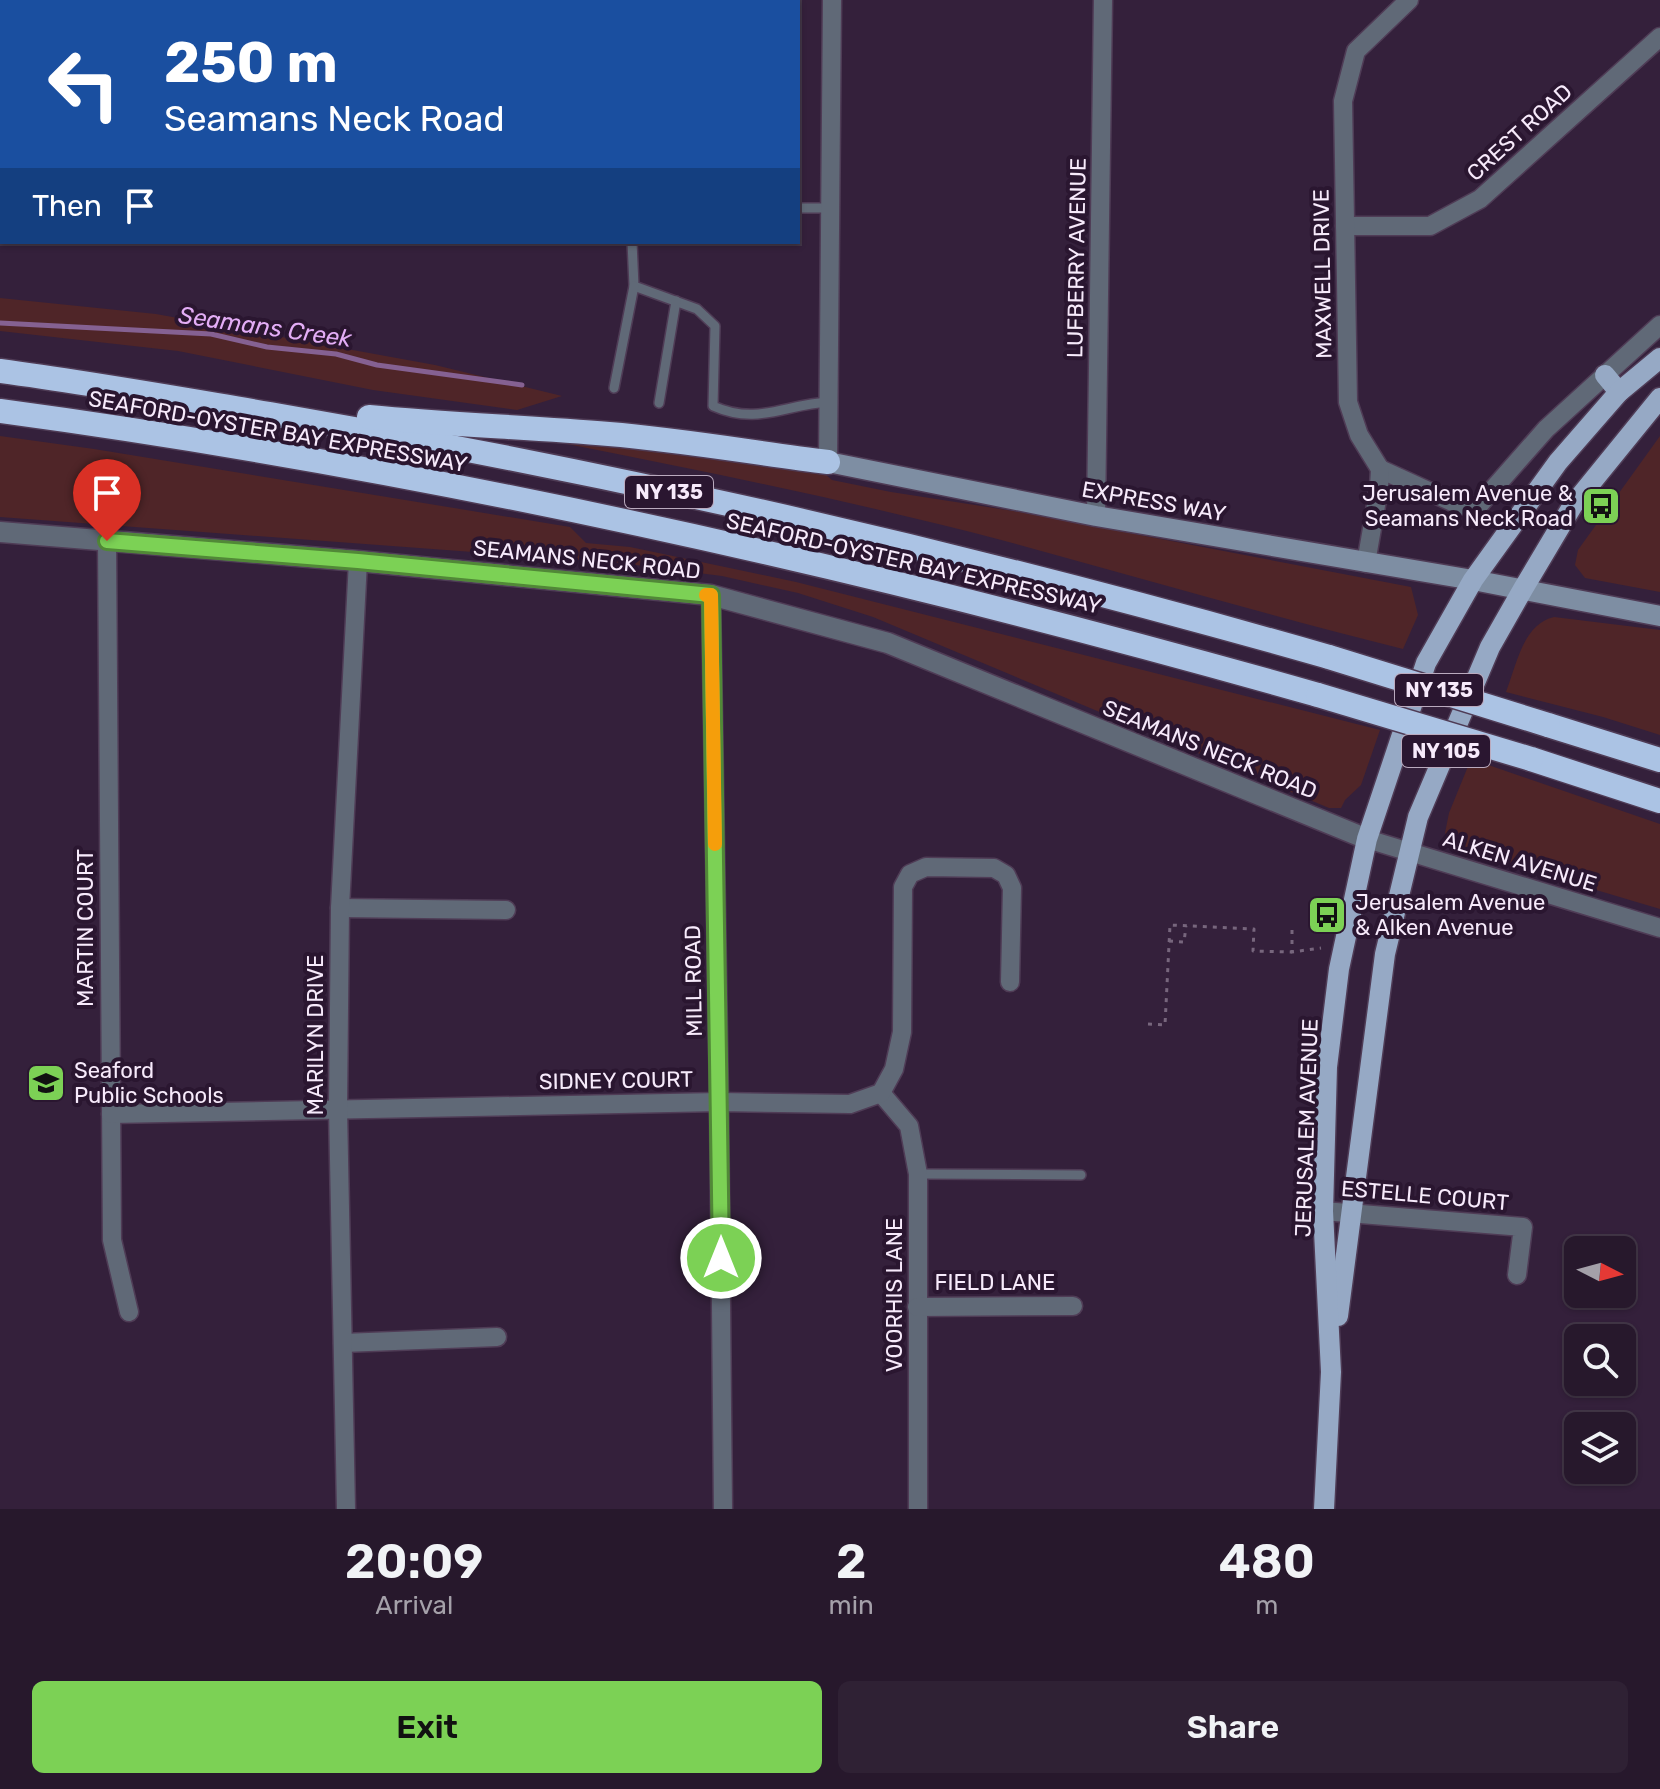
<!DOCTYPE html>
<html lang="en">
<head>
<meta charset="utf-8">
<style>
  :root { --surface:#27182c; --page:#2f2134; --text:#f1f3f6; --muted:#a4a0a9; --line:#433748; --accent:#7cd155 }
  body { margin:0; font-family:Rubik,sans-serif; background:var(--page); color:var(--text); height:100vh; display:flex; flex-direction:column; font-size:30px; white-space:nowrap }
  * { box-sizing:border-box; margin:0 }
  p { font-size:26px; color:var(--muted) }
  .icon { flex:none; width:44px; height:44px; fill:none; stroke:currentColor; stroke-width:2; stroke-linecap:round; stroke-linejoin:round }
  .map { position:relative; height:1509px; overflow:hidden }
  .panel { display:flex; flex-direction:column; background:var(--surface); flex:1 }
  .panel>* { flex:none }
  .banner { position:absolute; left:0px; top:0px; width:800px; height:244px; box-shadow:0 2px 6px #0004,0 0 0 2px var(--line); background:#1a4fa0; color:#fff; overflow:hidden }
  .needle { width:52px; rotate:96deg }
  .tools { position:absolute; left:1564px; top:1236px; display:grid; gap:16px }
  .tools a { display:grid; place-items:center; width:72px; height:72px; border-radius:12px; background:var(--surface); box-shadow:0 2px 6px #0004,0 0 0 2px var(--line); font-size:40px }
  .pin { position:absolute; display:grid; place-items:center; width:68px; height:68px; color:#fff; margin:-82px -34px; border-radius:50% 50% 50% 0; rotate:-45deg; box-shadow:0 0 8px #0007 }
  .pin .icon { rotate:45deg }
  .me { position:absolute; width:88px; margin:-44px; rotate:0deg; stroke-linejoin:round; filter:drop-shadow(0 0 6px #0008) }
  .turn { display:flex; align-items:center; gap:28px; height:168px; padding:0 32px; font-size:36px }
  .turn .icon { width:104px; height:104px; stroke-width:2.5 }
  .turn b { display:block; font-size:56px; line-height:68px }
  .then { display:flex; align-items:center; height:76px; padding:0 32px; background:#0003; gap:16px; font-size:30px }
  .eta { display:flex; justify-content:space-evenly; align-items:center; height:136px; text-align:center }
  .eta b { font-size:48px; font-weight:600; line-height:56px }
  .action { display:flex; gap:16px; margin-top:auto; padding:16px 32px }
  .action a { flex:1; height:92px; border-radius:12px; background:var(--accent); color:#111; font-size:32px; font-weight:600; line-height:92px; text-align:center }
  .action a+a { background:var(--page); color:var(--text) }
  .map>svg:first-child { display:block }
  .green { fill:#4f2528 }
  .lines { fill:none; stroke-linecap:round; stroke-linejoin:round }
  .stream { stroke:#856192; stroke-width:5 }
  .service-casing { stroke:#4f3c56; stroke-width:12 }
  .minor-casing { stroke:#4f3c56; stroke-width:21 }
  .tertiary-casing { stroke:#4f3c56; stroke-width:23 }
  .secondary-casing { stroke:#4f3c56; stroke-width:23 }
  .primary-casing { stroke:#4f3c56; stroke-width:23 }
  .motorway-casing { stroke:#4f3c56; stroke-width:27 }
  .path { stroke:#77667d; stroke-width:3; stroke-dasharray:4 6; stroke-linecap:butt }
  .service { stroke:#606977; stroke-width:9 }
  .minor { stroke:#606977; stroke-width:18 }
  .tertiary { stroke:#606977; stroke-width:20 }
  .secondary { stroke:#7e8ea3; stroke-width:20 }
  .primary { stroke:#96a9c5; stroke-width:20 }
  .motorway { stroke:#abc3e4; stroke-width:24 }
  .motorway-bridge-casing { stroke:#4f3c56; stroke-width:27; stroke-linecap:butt }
  .motorway-bridge { stroke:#abc3e4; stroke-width:24 }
  .route-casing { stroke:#518837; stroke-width:20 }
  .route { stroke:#7cd155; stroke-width:14 }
  .slow { stroke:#f59e0b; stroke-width:14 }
  .labels { text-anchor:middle; stroke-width:8; stroke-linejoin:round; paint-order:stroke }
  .shield { fill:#2a1630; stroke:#baaabe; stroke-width:2 }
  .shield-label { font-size:20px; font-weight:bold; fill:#f7eafb }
  .street-label { font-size:22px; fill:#f7eafb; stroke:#2a1630 }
  .poi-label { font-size:22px; fill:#f7eafb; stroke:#2a1630; text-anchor:start }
  .water-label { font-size:24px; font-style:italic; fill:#e3adf6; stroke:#2a1630 }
</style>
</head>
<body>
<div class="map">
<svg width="1660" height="1509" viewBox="0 0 1660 1509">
  <rect width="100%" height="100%" fill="#34203b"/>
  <g class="green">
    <path d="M 0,298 L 156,314 L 435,365 L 562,396 L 517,410 L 373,390 L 178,351 L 0,331 Z"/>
    <path d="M 0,436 L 94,449 L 570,527 L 586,543 L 630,547 L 796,582 L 1380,730 L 1361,785 L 1345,800 L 1341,808 L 1329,808 L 873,617 L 798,593 L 722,576 L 620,563 L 0,517 Z"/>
    <path d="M 1660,436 L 1660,592 L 1585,578 L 1575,565 L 1578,550 Z"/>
    <path d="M 559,437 L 818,468 L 832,480 L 891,492 L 1020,512 L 1411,587 L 1418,615 L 1403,649 C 1270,616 1138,577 1005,541 C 861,503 713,473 567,444 Z"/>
    <path d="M 1554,617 L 1660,630 L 1660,735 L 1603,717 L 1506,692 C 1517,664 1523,624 1554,617 Z"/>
    <path d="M 1471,759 L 1660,824 L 1660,909 L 1455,848 L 1445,833 L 1449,813 Z"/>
  </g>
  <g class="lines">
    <path class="stream" d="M 0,323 L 211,334 L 267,347 L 336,354 L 377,365 L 522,385"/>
    <g class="service-casing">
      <g id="service">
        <path d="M 798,208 L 830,208"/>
        <path d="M 632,242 L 634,286 L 697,309 L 715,326 L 713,406 C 758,426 785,404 829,402"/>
        <path d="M 614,388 L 634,286"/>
        <path d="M 659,403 L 676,301"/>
        <path d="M 918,1174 L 1081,1175"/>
      </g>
    </g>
    <g class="minor-casing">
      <g id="minor">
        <path d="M 326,2 L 326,0"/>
        <path d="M 0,161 L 2,160"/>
        <path d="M 1345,226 L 1430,226 L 1480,199 L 1660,37"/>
        <path d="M 828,462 L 832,0"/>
        <path d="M 1380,469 L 1459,505 L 1471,507 L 1480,504 L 1546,429 L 1660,325"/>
        <path d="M 1096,516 L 1103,0"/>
        <path d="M 107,541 L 112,1240 L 129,1312"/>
        <path d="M 1366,563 L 1379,488 L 1380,469 L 1359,435 L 1348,402 L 1343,101 L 1356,51 L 1409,0"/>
        <path d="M 711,595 L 719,1102 L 723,1509"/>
        <path d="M 1367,839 L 1660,928"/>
        <path d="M 340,908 L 506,910"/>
        <path d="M 881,1093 L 909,1126 L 918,1174 L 918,1509"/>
        <path d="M 111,1114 L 719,1102 L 850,1104 L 881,1093 L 894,1069 L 902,1032 L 903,887 L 910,874 L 926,867 L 994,868 L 1006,875 L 1012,888 L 1010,982"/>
        <path d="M 1323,1211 L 1523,1227 L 1517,1275"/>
        <path d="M 917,1307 L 1073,1306"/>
        <path d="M 343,1343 L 497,1337"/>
        <path d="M 346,1509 L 338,1109 L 340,908 L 358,561"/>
      </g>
    </g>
    <g class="tertiary-casing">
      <path id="tertiary" d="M 0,532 L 358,561 L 711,595 L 888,643 L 1367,839"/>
    </g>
    <g class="secondary-casing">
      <path id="secondary" d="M 828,462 L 1096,516 L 1473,580 L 1660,616"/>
    </g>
    <g class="primary-casing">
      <g id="primary">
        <path d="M 1605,375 L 1619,392"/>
        <path d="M 1338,1316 L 1385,954 L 1418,817 L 1490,647 L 1523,589 L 1573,505 L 1660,398"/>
        <path d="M 1324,1509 L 1331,1372 L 1323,1211 L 1327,1067 L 1339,969 L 1367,839 L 1426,663 L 1473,580 L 1558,462 L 1619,392 L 1660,358"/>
      </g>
    </g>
    <g class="motorway-casing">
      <g id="motorway">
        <path d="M 0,371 C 90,383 180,399 270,414 C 627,475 980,557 1329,657"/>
        <path d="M 0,411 C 445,471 886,572 1318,695"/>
        <path d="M 369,417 C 449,425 529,427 609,434 C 682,440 755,453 828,462"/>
        <path d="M 1548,725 L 1660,760"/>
        <path d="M 1531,759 L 1660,801"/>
      </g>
    </g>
    <g class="path">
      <path d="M 1292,930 L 1292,952 L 1321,948"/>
      <path d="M 1169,941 L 1184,942 L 1186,926"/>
      <path d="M 1148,1024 L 1165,1025 L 1170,925 L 1254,929 L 1253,951 L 1292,952"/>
    </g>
    <use href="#service" class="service"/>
    <use href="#minor" class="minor"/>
    <use href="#tertiary" class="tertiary"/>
    <use href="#secondary" class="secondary"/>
    <use href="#primary" class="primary"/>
    <use href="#motorway" class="motorway"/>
    <g class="motorway-bridge-casing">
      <g id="motorway-bridge">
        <path d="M 1329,657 L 1548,725"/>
        <path d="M 1318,695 L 1531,759"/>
      </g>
    </g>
    <use href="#motorway-bridge" class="motorway-bridge"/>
  </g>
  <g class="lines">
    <g class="route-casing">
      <path id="route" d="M 107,541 L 358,561 L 711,595 L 721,1258"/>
    </g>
    <use href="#route" class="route"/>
    <path class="slow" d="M 706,595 L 711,595 L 715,844"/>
  </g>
  <defs>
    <g id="bus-square" transform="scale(2)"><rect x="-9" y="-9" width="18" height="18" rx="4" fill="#7cd155" stroke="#2a1630"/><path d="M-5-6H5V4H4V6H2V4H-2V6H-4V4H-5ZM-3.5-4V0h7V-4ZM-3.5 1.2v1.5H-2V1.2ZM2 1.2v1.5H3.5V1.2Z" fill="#111"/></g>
    <g id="school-square" transform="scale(2)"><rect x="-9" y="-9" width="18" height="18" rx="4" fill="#7cd155" stroke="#2a1630"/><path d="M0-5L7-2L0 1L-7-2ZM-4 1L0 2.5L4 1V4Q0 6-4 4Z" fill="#111"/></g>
  </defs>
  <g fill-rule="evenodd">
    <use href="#bus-square" x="1601" y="506"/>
    <use href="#bus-square" x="1327" y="915"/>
    <use href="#school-square" x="46" y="1083"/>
  </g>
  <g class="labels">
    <g class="shield">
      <rect x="625" y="476" width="88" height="32" rx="6"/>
      <rect x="1395" y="674" width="88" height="32" rx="6"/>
      <rect x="1402" y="735" width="88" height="32" rx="6"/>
    </g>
    <g class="shield-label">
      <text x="669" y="499">NY 135</text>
      <text x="1439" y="697">NY 135</text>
      <text x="1446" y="758">NY 105</text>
    </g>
    <g class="street-label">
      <text transform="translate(1519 132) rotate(-42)" y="8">CREST ROAD</text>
      <text transform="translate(1076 258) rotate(-89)" y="8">LUFBERRY AVENUE</text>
      <text transform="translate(1322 274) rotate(-91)" y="8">MAXWELL DRIVE</text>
      <text transform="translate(278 431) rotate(10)" y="8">SEAFORD-OYSTER BAY EXPRESSWAY</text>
      <text transform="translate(1154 501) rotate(10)" y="8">EXPRESS WAY</text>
      <text transform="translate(587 559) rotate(6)" y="8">SEAMANS NECK ROAD</text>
      <text transform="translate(914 563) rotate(13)" y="8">SEAFORD-OYSTER BAY EXPRESSWAY</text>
      <text transform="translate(1210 749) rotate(22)" y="8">SEAMANS NECK ROAD</text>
      <text transform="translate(1520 861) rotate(17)" y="8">ALKEN AVENUE</text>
      <text transform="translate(85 928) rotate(-90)" y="8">MARTIN COURT</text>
      <text transform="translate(693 981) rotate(-91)" y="8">MILL ROAD</text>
      <text transform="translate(315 1035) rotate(-90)" y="8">MARILYN DRIVE</text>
      <text transform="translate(616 1080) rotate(-1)" y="8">SIDNEY COURT</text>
      <text transform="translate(1306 1128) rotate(-88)" y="8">JERUSALEM AVENUE</text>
      <text transform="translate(1425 1195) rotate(5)" y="8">ESTELLE COURT</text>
      <text x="995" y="1290">FIELD LANE</text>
      <text transform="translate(894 1295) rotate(-90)" y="8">VOORHIS LANE</text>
    </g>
    <g class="poi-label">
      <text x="1573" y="501" text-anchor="end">Jerusalem Avenue &amp;<tspan x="1573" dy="25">Seamans Neck Road</tspan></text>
      <text x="1355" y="910">Jerusalem Avenue<tspan x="1355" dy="25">&amp; Alken Avenue</tspan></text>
      <text x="74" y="1078">Seaford<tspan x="74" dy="25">Public Schools</tspan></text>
    </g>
    <g class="water-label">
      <text transform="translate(265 327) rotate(8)" y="8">Seamans Creek</text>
    </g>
  </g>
</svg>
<div class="tools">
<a><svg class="needle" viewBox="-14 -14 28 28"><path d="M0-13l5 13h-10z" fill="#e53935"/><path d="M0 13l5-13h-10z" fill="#a4a0a9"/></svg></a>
<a><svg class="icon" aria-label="search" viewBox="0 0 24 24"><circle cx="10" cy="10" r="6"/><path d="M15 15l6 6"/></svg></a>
<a><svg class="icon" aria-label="layers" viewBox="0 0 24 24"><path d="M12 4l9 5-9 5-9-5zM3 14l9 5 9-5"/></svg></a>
</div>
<div class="pin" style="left:107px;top:541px;background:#d93025"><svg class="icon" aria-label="arrive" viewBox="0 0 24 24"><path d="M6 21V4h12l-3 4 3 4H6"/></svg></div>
<svg class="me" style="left:721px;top:1258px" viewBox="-20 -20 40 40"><circle r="17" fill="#7cd155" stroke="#fff" stroke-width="3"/><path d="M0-11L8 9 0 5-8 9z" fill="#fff"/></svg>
<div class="banner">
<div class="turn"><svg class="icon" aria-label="left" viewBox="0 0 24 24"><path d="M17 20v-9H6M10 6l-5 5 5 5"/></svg><div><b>250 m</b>Seamans Neck Road</div></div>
<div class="then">Then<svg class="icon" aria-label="arrive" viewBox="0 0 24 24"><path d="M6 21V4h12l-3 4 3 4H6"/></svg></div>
</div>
</div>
<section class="panel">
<div class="eta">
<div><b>20:09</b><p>Arrival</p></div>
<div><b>2</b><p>min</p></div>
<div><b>480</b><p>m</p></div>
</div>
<div class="action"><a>Exit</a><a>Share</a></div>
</section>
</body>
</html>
